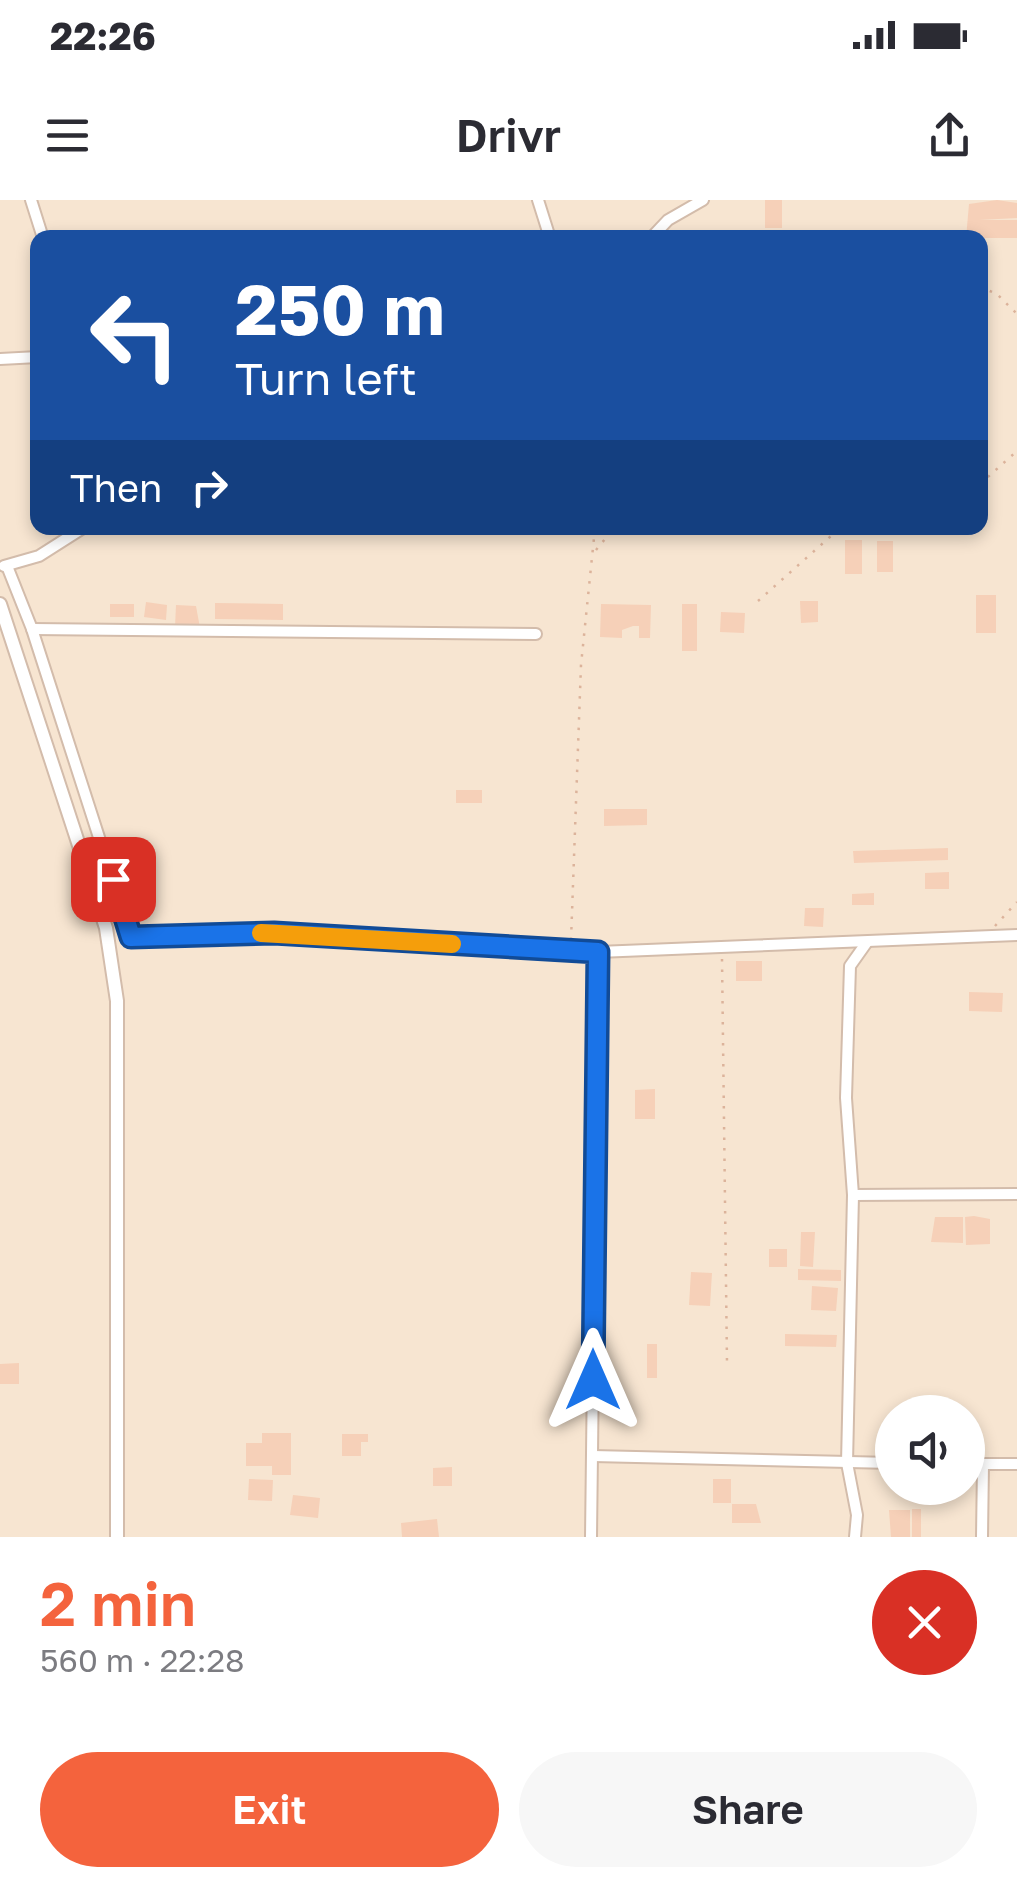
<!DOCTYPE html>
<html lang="en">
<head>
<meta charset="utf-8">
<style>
  :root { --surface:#fff; --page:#f7f7f7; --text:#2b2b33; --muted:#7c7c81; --accent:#f4633d }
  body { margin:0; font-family:"Golos Text",sans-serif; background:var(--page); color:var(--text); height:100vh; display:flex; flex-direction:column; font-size:38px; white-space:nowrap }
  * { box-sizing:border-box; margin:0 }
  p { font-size:32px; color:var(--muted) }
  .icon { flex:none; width:55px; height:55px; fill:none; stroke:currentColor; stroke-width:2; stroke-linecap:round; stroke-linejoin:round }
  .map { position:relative; height:1337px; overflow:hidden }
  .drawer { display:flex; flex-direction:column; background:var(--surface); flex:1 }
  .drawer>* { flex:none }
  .guide { position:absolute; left:30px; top:30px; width:958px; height:305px; border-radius:20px; box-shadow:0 5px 15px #0003; background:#1a4fa0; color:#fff; overflow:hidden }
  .tools { position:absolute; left:875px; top:1195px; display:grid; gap:20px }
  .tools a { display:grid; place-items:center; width:110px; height:110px; border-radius:50%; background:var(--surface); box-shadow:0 5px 15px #0003; font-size:50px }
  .pin { position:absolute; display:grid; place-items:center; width:85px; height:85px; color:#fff; margin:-42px; border-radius:20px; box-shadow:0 5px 15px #0006 }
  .me { position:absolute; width:110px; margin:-55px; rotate:0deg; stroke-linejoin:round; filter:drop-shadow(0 0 8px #0008) }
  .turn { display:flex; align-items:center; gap:35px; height:210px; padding:0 40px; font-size:45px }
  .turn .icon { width:130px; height:130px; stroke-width:2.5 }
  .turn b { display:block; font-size:70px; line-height:85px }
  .then { display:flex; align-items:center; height:95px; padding:0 40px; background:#0003; gap:20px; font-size:38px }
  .round { display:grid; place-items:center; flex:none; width:105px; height:105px; border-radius:52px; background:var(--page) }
  .headline { display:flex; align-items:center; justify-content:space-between; height:170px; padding:0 40px }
  h1 { font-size:60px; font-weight:600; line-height:75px; color:var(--accent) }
  .primary-button { display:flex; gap:20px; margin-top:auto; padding:20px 40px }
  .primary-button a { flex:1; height:115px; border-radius:60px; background:var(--accent); color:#fff; font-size:40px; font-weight:600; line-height:115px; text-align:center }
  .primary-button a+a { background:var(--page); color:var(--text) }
  .status { display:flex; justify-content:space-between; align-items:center; height:70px; padding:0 50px; background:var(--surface); direction:ltr }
  .status svg { height:28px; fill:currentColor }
  header { display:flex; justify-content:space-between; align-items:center; height:130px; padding:0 40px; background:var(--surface); font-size:45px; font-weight:600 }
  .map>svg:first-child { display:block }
  .residential { fill:#f7e5d1; fill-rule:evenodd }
  .building { fill:#f6d0b8 }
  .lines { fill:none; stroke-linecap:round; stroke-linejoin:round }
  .minor-casing { stroke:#d3bcab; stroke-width:14 }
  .tertiary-casing { stroke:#d3bcab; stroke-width:16 }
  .path { stroke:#dcb39b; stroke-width:2.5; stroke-dasharray:2.5 8; stroke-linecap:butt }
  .minor { stroke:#fff; stroke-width:10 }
  .tertiary { stroke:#fff; stroke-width:12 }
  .route-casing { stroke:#114b97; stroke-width:25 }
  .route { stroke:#1a73e8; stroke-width:18 }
  .slow { stroke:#f59e0b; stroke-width:18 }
</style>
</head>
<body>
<div class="status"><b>22:26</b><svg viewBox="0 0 49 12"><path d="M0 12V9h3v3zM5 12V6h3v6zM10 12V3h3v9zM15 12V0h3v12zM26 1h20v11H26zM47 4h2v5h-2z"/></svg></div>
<header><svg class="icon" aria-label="menu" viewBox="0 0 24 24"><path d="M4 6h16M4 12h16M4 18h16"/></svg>Drivr<svg class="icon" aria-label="share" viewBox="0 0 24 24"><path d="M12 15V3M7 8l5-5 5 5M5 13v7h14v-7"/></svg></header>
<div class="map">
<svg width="1017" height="1337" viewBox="0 0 1017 1337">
  <rect width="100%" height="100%" fill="#fef3e3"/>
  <path class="residential" d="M 0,0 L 1017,0 L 1017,1337 L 0,1337 ZM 38,38 L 980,38 L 980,328 L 38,328 ZM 892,1212 L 968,1212 L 968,1288 L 892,1288 Z"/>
  <g class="building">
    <rect x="765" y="0" width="17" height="28"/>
    <path d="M 997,0 L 1017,3 L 1017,18 L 979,20 L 1017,20 L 1017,38 L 966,38 L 969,4 Z"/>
    <rect x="845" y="340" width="17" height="34"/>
    <rect x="877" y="341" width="16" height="31"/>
    <rect x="976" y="395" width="20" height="38"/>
    <path d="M 800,401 L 818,401 L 818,422 L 801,423 Z"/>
    <path d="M 146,402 L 167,405 L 166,420 L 144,417 Z"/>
    <path d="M 215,403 L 283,404 L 283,420 L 215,419 Z"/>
    <rect x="110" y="404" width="24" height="13"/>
    <path d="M 601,404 L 651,405 L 650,438 L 639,438 L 639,426 L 633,426 L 622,430 L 622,438 L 600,437 Z"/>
    <rect x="682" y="404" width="15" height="47"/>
    <path d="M 176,405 L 196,406 L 200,428 L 175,427 Z"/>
    <path d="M 721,412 L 745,413 L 744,433 L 720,432 Z"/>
    <rect x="456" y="590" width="26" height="13"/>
    <path d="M 604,609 L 647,609 L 647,625 L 604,626 Z"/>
    <path d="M 948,648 L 948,660 L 854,663 L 853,651 Z"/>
    <path d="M 949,672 L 949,689 L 925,689 L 925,673 Z"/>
    <path d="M 874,693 L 874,705 L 852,705 L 852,694 Z"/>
    <path d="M 805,708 L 824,708 L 823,727 L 804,726 Z"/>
    <rect x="736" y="761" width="26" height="20"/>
    <path d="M 969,792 L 1003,793 L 1002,812 L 969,811 Z"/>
    <path d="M 655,889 L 655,919 L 635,919 L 635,890 Z"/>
    <path d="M 974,1016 L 990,1019 L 990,1044 L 966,1045 L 965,1017 Z"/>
    <path d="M 935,1017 L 963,1017 L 963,1043 L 931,1042 Z"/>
    <path d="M 801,1032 L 815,1032 L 813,1067 L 800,1066 Z"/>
    <rect x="769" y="1049" width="18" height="18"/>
    <path d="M 798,1069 L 841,1070 L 841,1081 L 798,1080 Z"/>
    <path d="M 691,1072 L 712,1073 L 710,1106 L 689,1105 Z"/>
    <path d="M 812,1086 L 838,1088 L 836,1111 L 811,1110 Z"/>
    <path d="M 785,1134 L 837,1135 L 836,1147 L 785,1146 Z"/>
    <rect x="647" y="1144" width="10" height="34"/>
    <path d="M 19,1163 L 19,1184 L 0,1184 L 0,1164 Z"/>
    <path d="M 262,1233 L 291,1233 L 291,1275 L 272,1275 L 272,1266 L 246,1266 L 246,1243 L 262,1243 Z"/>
    <path d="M 342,1234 L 368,1234 L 368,1242 L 361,1242 L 361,1256 L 342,1256 Z"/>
    <path d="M 452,1267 L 452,1286 L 433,1286 L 433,1268 Z"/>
    <path d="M 249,1279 L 273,1280 L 272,1301 L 248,1300 Z"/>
    <rect x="713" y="1279" width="18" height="24"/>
    <path d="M 293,1295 L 320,1298 L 318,1318 L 290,1315 Z"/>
    <path d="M 732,1304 L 756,1304 L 761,1323 L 732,1323 Z"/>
    <rect x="912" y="1309" width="9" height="28"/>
    <path d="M 889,1310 L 910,1310 L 910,1337 L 891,1337 Z"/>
    <path d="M 437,1319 L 439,1337 L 402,1337 L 401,1323 Z"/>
  </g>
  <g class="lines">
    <g class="minor-casing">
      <g id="minor">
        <path d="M 31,0 L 43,38"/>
        <path d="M 538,0 L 550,38"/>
        <path d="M 651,38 L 668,20 L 703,0"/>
        <path d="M 0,159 L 38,157"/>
        <path d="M 4,366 L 39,356 L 83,328"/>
        <path d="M 7,366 L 32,429 L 131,737 L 274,733 L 598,752 L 1017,735"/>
        <path d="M 32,429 L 536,434"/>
        <path d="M 853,995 L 1017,994"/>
        <path d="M 593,1256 L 892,1263"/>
        <path d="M 968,1264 L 1017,1264"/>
        <path d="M 591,1337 L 598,752"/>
        <path d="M 855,1337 L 857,1315 L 847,1263 L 853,995 L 846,898 L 850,766 L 867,742"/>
        <path d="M 982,1337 L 983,1264"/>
      </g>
    </g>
    <g class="tertiary-casing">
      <path id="tertiary" d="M 0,404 L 106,728 L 117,801 L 117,1337"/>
    </g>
    <g class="path">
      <path d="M 980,87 L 997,94 L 1017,114"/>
      <path d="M 980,284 L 1017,251"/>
      <path d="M 596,350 L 614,328"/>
      <path d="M 758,401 L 840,328"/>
      <path d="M 995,726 L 1017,702"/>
      <path d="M 571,740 L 581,465 L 595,328"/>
      <path d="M 722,759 L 727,1163"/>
    </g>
    <use href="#minor" class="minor"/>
    <use href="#tertiary" class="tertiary"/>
  </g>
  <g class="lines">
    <g class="route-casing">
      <path id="route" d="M 113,679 L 131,737 L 274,733 L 598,752 L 593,1180"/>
    </g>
    <use href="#route" class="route"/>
    <path class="slow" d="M 261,733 L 452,744"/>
  </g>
</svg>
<div class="tools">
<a><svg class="icon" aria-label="sound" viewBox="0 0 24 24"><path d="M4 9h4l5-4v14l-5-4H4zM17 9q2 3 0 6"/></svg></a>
</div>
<div class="pin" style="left:113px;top:679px;background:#d93025"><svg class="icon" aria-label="arrive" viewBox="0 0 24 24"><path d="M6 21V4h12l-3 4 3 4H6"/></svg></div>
<svg class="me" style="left:593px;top:1180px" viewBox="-20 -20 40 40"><path d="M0-17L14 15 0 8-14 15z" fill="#1a73e8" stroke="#fff" stroke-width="4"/></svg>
<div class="guide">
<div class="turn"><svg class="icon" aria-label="left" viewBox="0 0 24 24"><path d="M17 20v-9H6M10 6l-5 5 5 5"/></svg><div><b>250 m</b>Turn left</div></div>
<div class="then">Then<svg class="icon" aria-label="right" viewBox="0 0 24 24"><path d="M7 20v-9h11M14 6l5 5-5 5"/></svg></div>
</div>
</div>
<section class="drawer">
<div class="headline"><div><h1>2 min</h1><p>560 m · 22:28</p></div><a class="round" style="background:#d93025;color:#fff"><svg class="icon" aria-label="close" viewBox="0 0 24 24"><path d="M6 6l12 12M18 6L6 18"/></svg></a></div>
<div class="primary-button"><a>Exit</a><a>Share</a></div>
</section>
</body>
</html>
